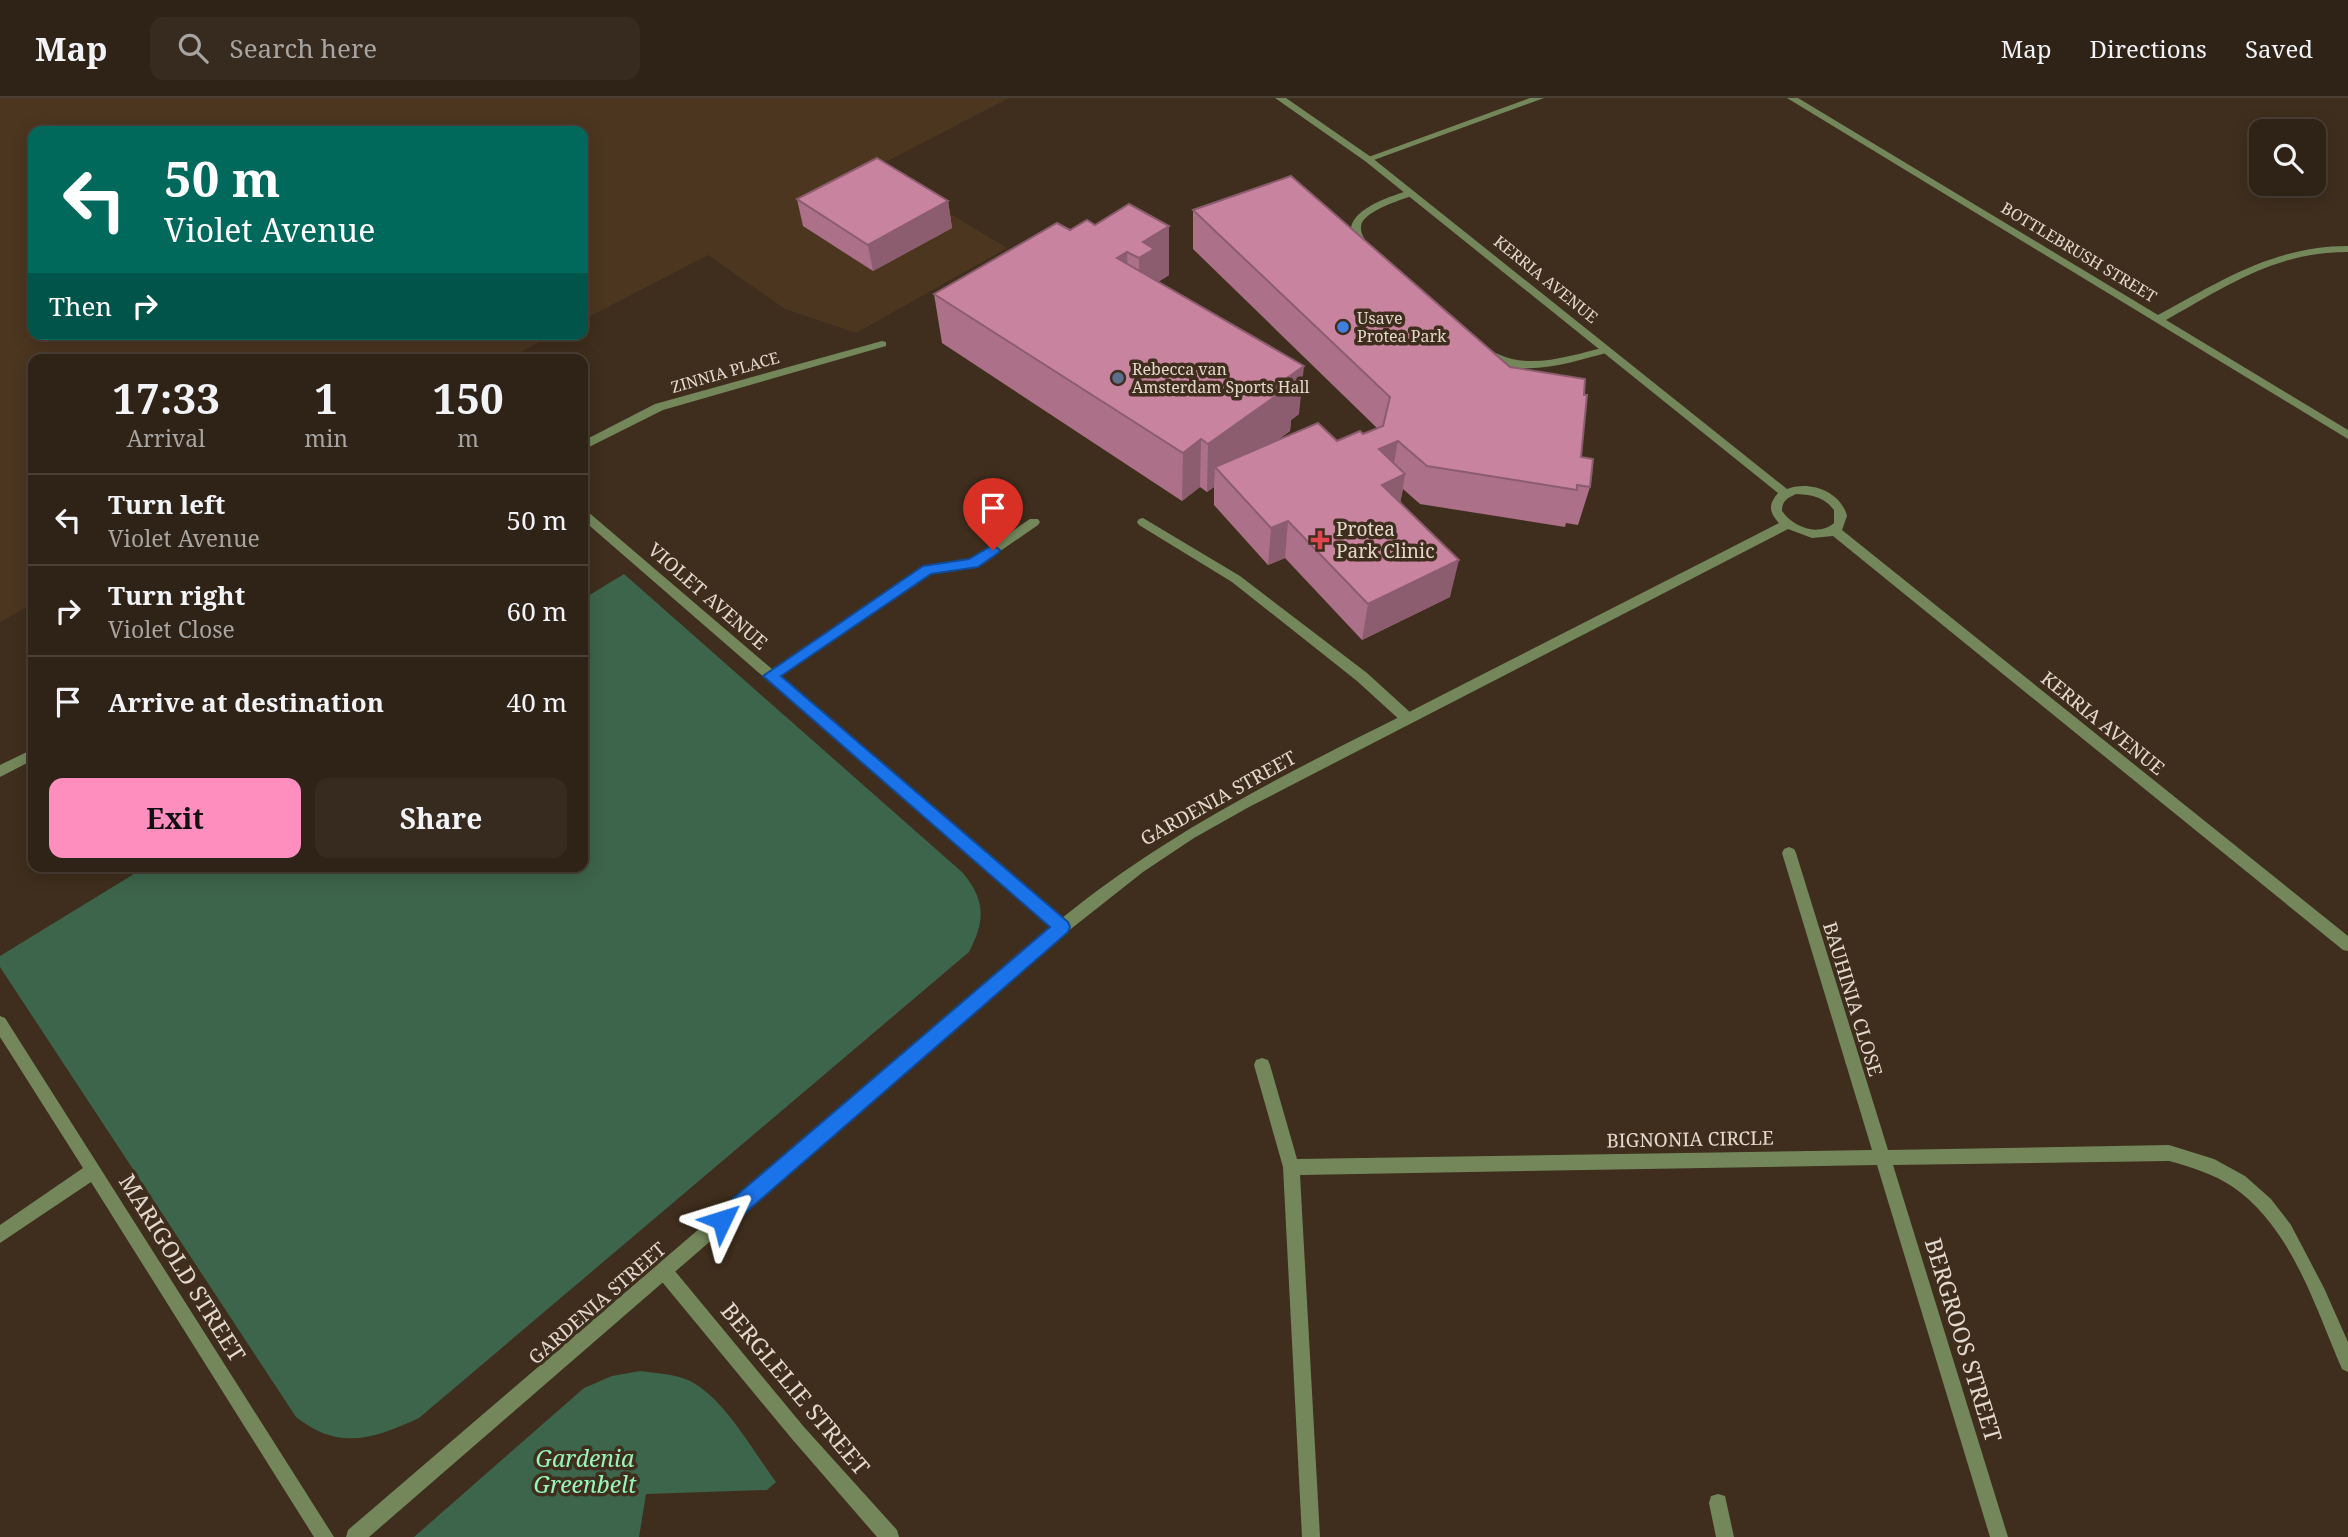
<!DOCTYPE html>
<html lang="en">
<head>
<meta charset="utf-8">
<style>
  :root { --surface:#2f2216; --page:#372a1f; --text:#f1f3f6; --muted:#a7a4a1; --line:#4a3f35; --accent:#fd8ebe }
  body { margin:0; font-family:"Noto Serif",serif; background:var(--page); color:var(--text); height:100vh; display:flex; flex-direction:column; font-size:26px; white-space:nowrap }
  * { box-sizing:border-box; margin:0 }
  p { font-size:23px; color:var(--muted) }
  .icon { flex:none; width:38px; height:38px; fill:none; stroke:currentColor; stroke-width:2; stroke-linecap:round; stroke-linejoin:round }
  .map { position:relative; flex:1; overflow:hidden }
  .sheet { position:absolute; left:28px; top:256px; width:560px; height:518px; display:flex; flex-direction:column; background:var(--surface); border-radius:14px; box-shadow:0 4px 18px #0003,0 0 0 2px var(--line) }
  .sheet>* { flex:none }
  .top-card { position:absolute; left:28px; top:28px; width:560px; height:214px; border-radius:14px; box-shadow:0 4px 18px #0003,0 0 0 2px var(--line); background:#00695c; color:#fff; overflow:hidden }
  .controls { position:absolute; left:2249px; top:21px; display:grid; gap:14px }
  .controls a { display:grid; place-items:center; width:77px; height:77px; border-radius:14px; background:var(--surface); box-shadow:0 4px 18px #0003,0 0 0 2px var(--line); font-size:35px }
  .pin { position:absolute; display:grid; place-items:center; width:60px; height:60px; color:#fff; margin:-72px -30px; border-radius:50% 50% 50% 0; rotate:-45deg; box-shadow:0 0 7px #0007 }
  .pin .icon { rotate:45deg }
  .me { position:absolute; width:77px; margin:-38px; rotate:49deg; stroke-linejoin:round; filter:drop-shadow(0 0 5px #0008) }
  .turn { display:flex; align-items:center; gap:24px; height:147px; padding:0 21px; font-size:32px }
  .turn .icon { width:91px; height:91px; stroke-width:2.5 }
  .turn b { display:block; font-size:49px; line-height:60px }
  .then { display:flex; align-items:center; height:66px; padding:0 21px; background:#0003; gap:14px; font-size:26px }
  .eta { display:flex; justify-content:space-evenly; align-items:center; height:119px; text-align:center }
  .eta b { font-size:42px; font-weight:700; line-height:49px }
  .button { display:flex; gap:14px; margin-top:auto; padding:14px 21px }
  .button a { flex:1; height:80px; border-radius:14px; background:var(--accent); color:#111; font-size:28px; font-weight:700; line-height:80px; text-align:center }
  .button a+a { background:var(--page); color:var(--text) }
  ul { padding:0; list-style:none }
  li { display:flex; align-items:center; gap:21px; height:91px; padding:0 21px; border-top:2px solid var(--line) }
  li div { flex:1 }
  li b { display:block; font-size:26px }
  li em { font-style:normal }
  header { display:flex; align-items:center; gap:42px; box-sizing:border-box; height:98px; padding:0 35px; background:var(--surface); border-bottom:2px solid var(--line) }
  header strong { font-size:33px }
  nav { display:flex; gap:38px; margin-inline-start:auto; font-size:24px }
  .search { width:490px; height:63px; background:var(--page); display:flex; align-items:center; gap:18px; box-sizing:border-box; padding:0 24px; border-radius:14px; color:var(--muted); font-size:26px }
  .map>svg:first-child { display:block }
  .built { fill:#4c3620 }
  .green { fill:#3d654b }
  .lines { fill:none; stroke-linecap:round; stroke-linejoin:round }
  .service { fill:#73875b; fill-rule:evenodd }
  .minor { fill:#73875b; fill-rule:evenodd }
  .tertiary { fill:#73875b; fill-rule:evenodd }
  .wall { fill:#ac7189 }
  .shaded-wall { fill:#8c5c6f }
  .building { fill:#c8839f; stroke:#8c5c6f; stroke-width:2 }
  .route { fill:#1a73e8; stroke:#114b97; stroke-width:2 }
  .shop-dot { fill:#3f7fe0; stroke:#3f2e1d; stroke-width:2.5 }
  .service-dot { fill:#5c6f8a; stroke:#3f2e1d; stroke-width:2.5 }
  .health-dot { fill:#e0444e; stroke:#3f2e1d; stroke-width:2.5 }
  .labels { text-anchor:middle; stroke-width:7; stroke-linejoin:round; paint-order:stroke }
  .far-street-label { font-size:16px; fill:#e3d8ce; stroke:#3f2e1d }
  .far-poi-label { font-size:16px; fill:#e3d8ce; stroke:#3f2e1d; text-anchor:start }
  .poi-label { font-size:19px; fill:#e3d8ce; stroke:#3f2e1d; text-anchor:start }
  .street-label { font-size:19px; fill:#e3d8ce; stroke:#3f2e1d }
  .near-street-label { font-size:23px; fill:#e3d8ce; stroke:#3f2e1d }
  .near-park-label { font-size:23px; font-style:italic; fill:#98f5b9; stroke:#3f2e1d }
</style>
</head>
<body>
<header>
<strong>Map</strong>
<div class="search"><svg class="icon" aria-label="search" viewBox="0 0 24 24"><circle cx="10" cy="10" r="6"/><path d="M15 15l6 6"/></svg>Search here</div>
<nav><a>Map</a><a>Directions</a><a>Saved</a></nav>
</header>
<div class="map">
<svg width="2348" height="1439" viewBox="0 0 2348 1439">
  <rect width="100%" height="100%" fill="#3f2e1d"/>
  <path class="built" d="M 0,0 L 1009,0 L 874,70 L 1007,150 L 856,235 L 785,211 L 708,157 L 583,222 L 583,33 L 33,33 L 33,236 L 555,236 L 507,261 L 33,261 L 33,506 L 0,524 Z"/>
  <g class="green">
    <path d="M 624,476 L 963,775 C 986,803 985,823 969,854 L 419,1320 C 373,1341 339,1353 296,1319 L 0,869 L 0,858 L 147,768 L 583,768 L 583,501 Z"/>
    <path d="M 640,1273 C 656,1275 673,1276 688,1282 C 723,1298 753,1353 776,1384 L 767,1392 L 646,1396 L 639,1439 L 414,1439 L 584,1290 L 612,1278 Z"/>
  </g>
  <g class="lines">
    <g class="service">
      <path d="M 1411,92 L 1416,95 L 1414,97 C 1401,102 1363,113 1361,128 C 1360,136 1366,143 1370,149 L 1361,151 C 1358,147 1354,142 1352,137 C 1344,112 1394,97 1411,92 Z"/>
      <path d="M 1606,249 L 1611,252 L 1610,254 C 1571,264 1514,285 1481,254 L 1486,251 C 1495,254 1503,259 1512,261 C 1543,268 1576,256 1606,249 Z"/>
      <path d="M 1143,420 L 1240,478 L 1367,575 L 1412,616 L 1414,620 L 1412,624 L 1402,624 L 1357,583 L 1232,484 L 1139,427 L 1137,424 L 1139,421 Z"/>
    </g>
    <g class="minor">
      <path d="M 1530,0 L 1544,0 L 1371,63 L 1363,61 Z"/>
      <path d="M 1787,0 L 1798,0 L 2158,217 C 2221,183 2274,148 2348,148 L 2348,154 C 2275,154 2227,188 2166,222 L 2348,332 L 2348,341 Z"/>
      <path d="M 882,243 L 886,244 L 886,248 L 663,312 L 583,352 L 583,343 L 655,306 Z"/>
      <path d="M 583,412 L 587,413 L 772,571 L 924,469 L 970,462 L 1030,421 L 1038,421 L 1040,424 L 1038,427 L 977,469 L 931,476 L 780,578 L 1067,824 L 1069,829 L 1067,834 L 1062,835 L 1057,834 L 583,422 Z"/>
      <path d="M 33,651 L 33,662 L 0,679 L 0,667 Z"/>
      <path d="M 1789,749 L 1794,751 L 1796,755 L 1888,1052 L 2169,1047 L 2214,1061 L 2245,1078 L 2271,1101 L 2291,1127 L 2324,1190 L 2348,1244 L 2348,1274 L 2342,1271 C 2315,1209 2292,1130 2233,1089 C 2214,1076 2191,1069 2169,1063 L 1893,1067 L 2008,1439 L 1990,1439 L 1877,1067 L 1300,1077 L 1320,1439 L 1302,1439 L 1283,1069 L 1254,967 L 1256,962 L 1262,960 L 1268,962 L 1270,967 L 1297,1061 L 1872,1052 L 1782,755 L 1784,751 Z"/>
      <path d="M 0,918 L 5,920 L 334,1439 L 314,1439 L 91,1084 L 0,1145 L 0,1127 L 83,1070 L 0,939 Z"/>
      <path d="M 664,1164 L 670,1167 L 804,1329 L 897,1432 L 899,1439 L 877,1439 L 792,1341 L 658,1179 L 655,1173 L 658,1167 Z"/>
      <path d="M 1718,1396 L 1725,1398 L 1734,1439 L 1716,1439 L 1709,1405 L 1711,1398 Z"/>
    </g>
    <path class="tertiary" d="M 1275,0 L 1286,0 L 1371,59 L 1787,391 C 1809,382 1841,393 1847,418 L 1842,432 L 2348,838 L 2348,853 L 2343,852 L 1833,438 L 1812,440 L 1788,431 L 1249,709 L 1194,740 L 1143,774 L 1067,834 L 369,1439 L 346,1439 L 348,1432 L 1057,824 C 1168,733 1284,677 1411,613 C 1534,550 1656,488 1779,425 C 1769,414 1768,407 1778,395 L 1365,63 ZM 1796,396 C 1813,397 1824,399 1834,412 L 1834,425 C 1818,439 1793,429 1782,413 C 1782,402 1788,400 1796,396 Z"/>
  </g>
  <g class="wall">
    <path d="M 797,101 L 948,103 L 952,130 L 873,173 L 803,128 Z"/>
    <path d="M 1193,112 L 1581,359 L 1590,389 L 1578,427 L 1566,425 L 1565,429 L 1420,406 L 1403,391 L 1400,405 L 1450,499 L 1362,542 L 1285,460 L 1268,467 L 1214,407 L 1214,389 L 1207,394 L 1200,389 L 1182,403 L 942,245 L 934,196 L 1070,132 L 1095,127 L 1169,177 L 1158,184 L 1299,316 L 1291,322 L 1290,333 L 1276,343 L 1337,343 L 1363,336 L 1377,330 L 1193,151 Z"/>
  </g>
  <g class="shaded-wall">
    <path d="M 948,103 L 952,130 L 873,173 L 868,147 Z"/>
    <path d="M 1169,128 L 1169,177 L 1154,186 L 1140,209 L 1139,160 L 1143,144 Z"/>
    <path d="M 1127,154 L 1129,202 L 1117,160 Z"/>
    <path d="M 1304,268 L 1299,316 L 1291,322 L 1290,333 L 1225,381 L 1215,369 L 1214,389 L 1207,394 L 1208,346 L 1287,280 Z"/>
    <path d="M 1201,341 L 1200,389 L 1182,403 L 1183,355 Z"/>
    <path d="M 1398,343 L 1391,381 L 1379,351 Z"/>
    <path d="M 1405,376 L 1399,414 L 1382,387 Z"/>
    <path d="M 1288,423 L 1285,460 L 1268,467 L 1271,430 Z"/>
    <path d="M 1459,462 L 1450,499 L 1362,542 L 1368,506 Z"/>
  </g>
  <g class="building">
    <path d="M 877,60 L 948,103 L 868,147 L 797,101 Z"/>
    <path d="M 1291,78 L 1510,269 L 1585,281 L 1584,297 L 1587,297 L 1581,359 L 1593,361 L 1590,389 L 1577,387 L 1577,392 L 1427,368 L 1398,343 L 1379,351 L 1405,376 L 1382,387 L 1459,462 L 1368,506 L 1288,423 L 1271,430 L 1215,369 L 1318,325 L 1337,343 L 1360,333 L 1363,336 L 1383,328 L 1390,299 L 1193,112 Z"/>
    <path d="M 1129,106 L 1169,128 L 1143,144 L 1154,151 L 1139,160 L 1127,154 L 1117,160 L 1304,268 L 1287,280 L 1294,285 L 1208,346 L 1201,341 L 1183,355 L 934,196 L 1057,125 L 1070,132 L 1087,122 L 1095,127 Z"/>
  </g>
  <path class="route" d="M 993,447 L 1000,452 L 998,455 L 978,469 L 931,476 L 781,578 L 1068,824 L 1070,829 L 1068,834 L 729,1129 L 722,1131 L 716,1129 L 713,1122 L 716,1115 L 1050,829 L 763,578 L 923,468 L 969,461 Z"/>
  <circle class="shop-dot" cx="1343" cy="229" r="7"/>
  <circle class="service-dot" cx="1118" cy="280" r="7"/>
  <path class="health-dot" d="M1316.5 431.5h7v7h7v7h-7v7h-7v-7h-7v-7h7z"/>
  <g class="labels">
    <g class="far-street-label">
      <text transform="translate(2079 154) rotate(31)" y="6">BOTTLEBRUSH STREET</text>
      <text transform="translate(1546 181) rotate(39)" y="6">KERRIA AVENUE</text>
      <text transform="translate(725 274) rotate(-16)" y="6">ZINNIA PLACE</text>
    </g>
    <g class="far-poi-label">
      <text x="1357" y="226">Usave<tspan x="1357" dy="18">Protea Park</tspan></text>
      <text x="1132" y="277">Rebecca van<tspan x="1132" dy="18">Amsterdam Sports Hall</tspan></text>
    </g>
    <g class="poi-label">
      <text x="1336" y="438">Protea<tspan x="1336" dy="22">Park Clinic</tspan></text>
    </g>
    <g class="street-label">
      <text transform="translate(708 498) rotate(41)" y="7">VIOLET AVENUE</text>
      <text transform="translate(2103 625) rotate(39)" y="7">KERRIA AVENUE</text>
      <text transform="translate(1218 700) rotate(-29)" y="7">GARDENIA STREET</text>
      <text transform="translate(1853 901) rotate(73)" y="7">BAUHINIA CLOSE</text>
      <text transform="translate(1690 1041) rotate(-1)" y="7">BIGNONIA CIRCLE</text>
      <text transform="translate(597 1205) rotate(-41)" y="7">GARDENIA STREET</text>
    </g>
    <g class="near-street-label">
      <text transform="translate(182 1170) rotate(58)" y="8">MARIGOLD STREET</text>
      <text transform="translate(1963 1242) rotate(73)" y="8">BERGROOS STREET</text>
      <text transform="translate(795 1291) rotate(50)" y="8">BERGLELIE STREET</text>
    </g>
    <g class="near-park-label">
      <text x="585" y="1369">Gardenia<tspan x="585" dy="26">Greenbelt</tspan></text>
    </g>
  </g>
</svg>
<div class="controls">
<a><svg class="icon" aria-label="search" viewBox="0 0 24 24"><circle cx="10" cy="10" r="6"/><path d="M15 15l6 6"/></svg></a>
</div>
<div class="pin" style="left:993px;top:452px;background:#d93025"><svg class="icon" aria-label="arrive" viewBox="0 0 24 24"><path d="M6 21V4h12l-3 4 3 4H6"/></svg></div>
<svg class="me" style="left:722px;top:1122px" viewBox="-20 -20 40 40"><path d="M0-17L14 15 0 8-14 15z" fill="#1a73e8" stroke="#fff" stroke-width="4"/></svg>
<div class="top-card">
<div class="turn"><svg class="icon" aria-label="left" viewBox="0 0 24 24"><path d="M17 20v-9H6M10 6l-5 5 5 5"/></svg><div><b>50 m</b>Violet Avenue</div></div>
<div class="then">Then<svg class="icon" aria-label="right" viewBox="0 0 24 24"><path d="M7 20v-9h11M14 6l5 5-5 5"/></svg></div>
</div>
<section class="sheet">
<div class="eta">
<div><b>17:33</b><p>Arrival</p></div>
<div><b>1</b><p>min</p></div>
<div><b>150</b><p>m</p></div>
</div>
<ul>
<li><svg class="icon" aria-label="left" viewBox="0 0 24 24"><path d="M17 20v-9H6M10 6l-5 5 5 5"/></svg><div><b>Turn left</b><p>Violet Avenue</p></div><em>50 m</em></li>
<li><svg class="icon" aria-label="right" viewBox="0 0 24 24"><path d="M7 20v-9h11M14 6l5 5-5 5"/></svg><div><b>Turn right</b><p>Violet Close</p></div><em>60 m</em></li>
<li><svg class="icon" aria-label="arrive" viewBox="0 0 24 24"><path d="M6 21V4h12l-3 4 3 4H6"/></svg><div><b>Arrive at destination</b></div><em>40 m</em></li>
</ul>
<div class="button"><a>Exit</a><a>Share</a></div>
</section>
</div>
</body>
</html>
